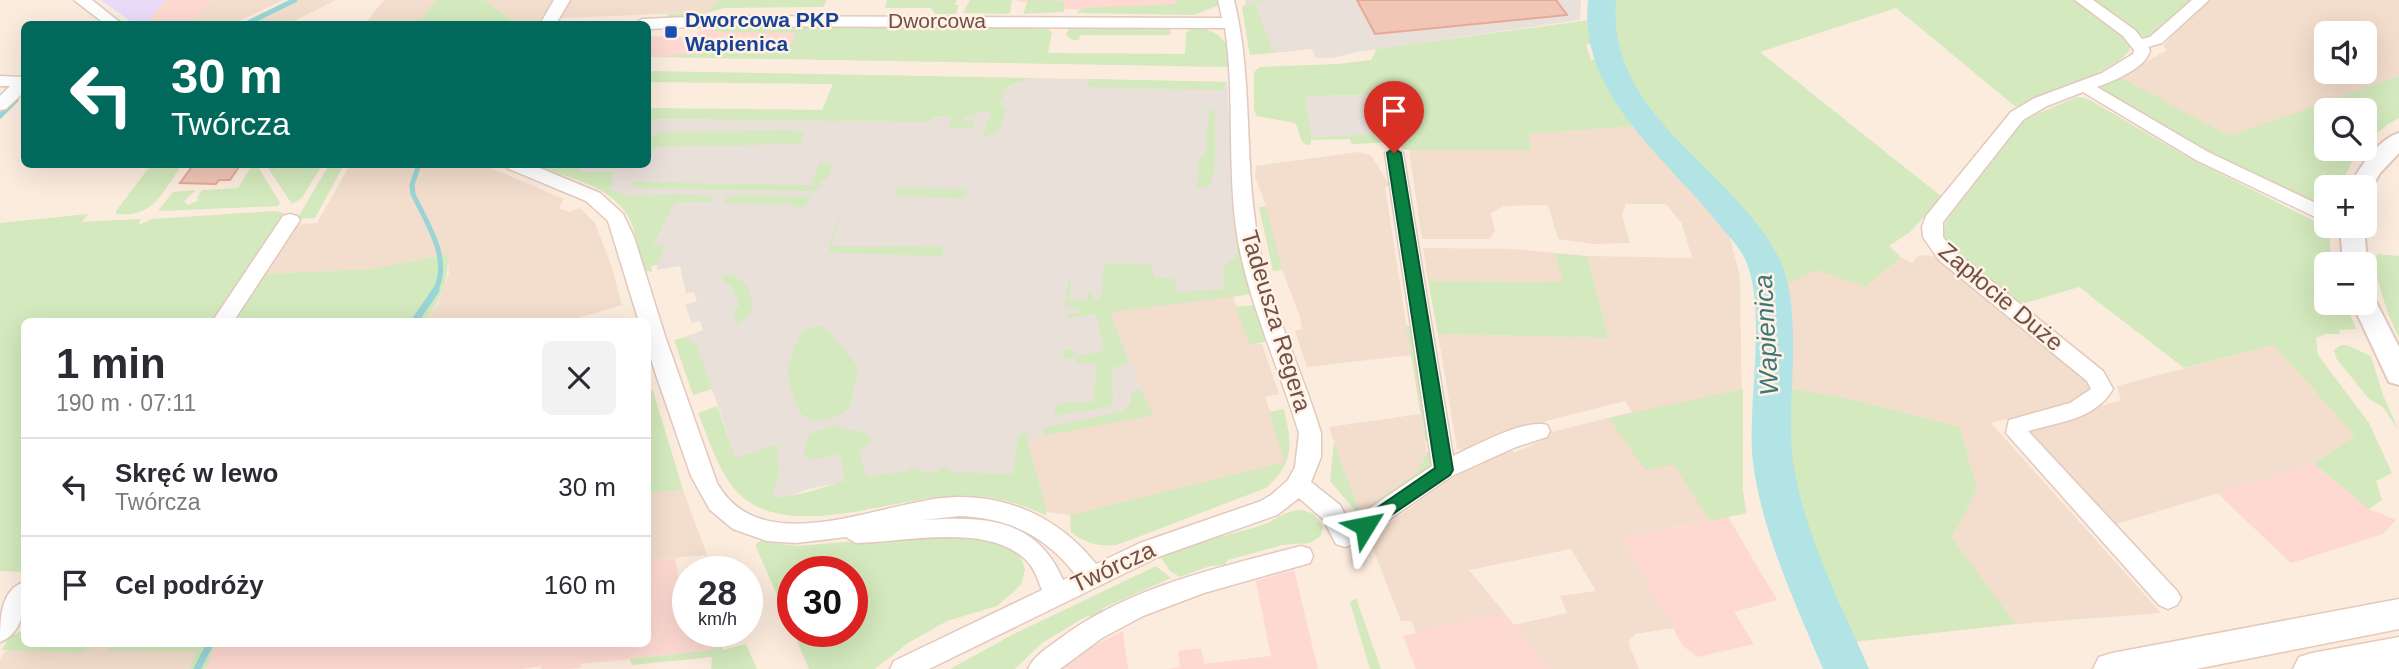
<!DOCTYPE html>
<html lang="pl">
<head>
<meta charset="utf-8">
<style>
  :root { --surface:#fff; --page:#f2f2f3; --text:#2b2b33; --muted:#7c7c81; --line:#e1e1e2 }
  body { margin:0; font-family:Arial,sans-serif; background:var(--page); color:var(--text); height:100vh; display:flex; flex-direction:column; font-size:26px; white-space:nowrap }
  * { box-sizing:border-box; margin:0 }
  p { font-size:23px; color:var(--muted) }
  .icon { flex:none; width:38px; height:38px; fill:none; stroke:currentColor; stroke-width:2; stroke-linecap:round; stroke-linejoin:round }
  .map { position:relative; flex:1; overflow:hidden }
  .side { position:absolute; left:21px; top:318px; width:630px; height:329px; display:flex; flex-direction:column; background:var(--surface); border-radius:10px; box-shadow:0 7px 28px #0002 }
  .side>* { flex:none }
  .hud { position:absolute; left:21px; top:21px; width:630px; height:147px; border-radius:10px; box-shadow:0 7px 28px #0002; background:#00695c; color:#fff; overflow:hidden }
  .tools { position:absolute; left:2314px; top:21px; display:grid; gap:14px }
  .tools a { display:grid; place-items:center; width:63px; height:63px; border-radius:10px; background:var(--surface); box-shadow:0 7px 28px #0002; font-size:35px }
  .speed { position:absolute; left:672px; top:556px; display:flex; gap:14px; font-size:35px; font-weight:700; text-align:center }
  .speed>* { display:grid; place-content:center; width:91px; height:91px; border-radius:50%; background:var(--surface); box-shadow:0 7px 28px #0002; line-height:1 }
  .speed small { font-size:18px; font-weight:400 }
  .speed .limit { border:10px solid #d22; background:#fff; color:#111 }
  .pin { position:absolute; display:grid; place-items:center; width:60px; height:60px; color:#fff; margin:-72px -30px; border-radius:50% 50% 50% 0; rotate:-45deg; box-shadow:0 0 7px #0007 }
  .pin .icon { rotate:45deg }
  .me { position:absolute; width:77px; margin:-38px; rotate:55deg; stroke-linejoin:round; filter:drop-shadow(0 0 5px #0008) }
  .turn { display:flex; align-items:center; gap:24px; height:147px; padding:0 35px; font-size:32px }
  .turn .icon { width:91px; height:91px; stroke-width:2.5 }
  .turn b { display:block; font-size:49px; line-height:60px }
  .round { display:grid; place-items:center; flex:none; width:74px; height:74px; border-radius:10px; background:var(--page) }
  .headline { display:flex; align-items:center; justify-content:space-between; height:119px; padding:0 35px }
  h1 { font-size:42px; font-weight:600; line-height:52px }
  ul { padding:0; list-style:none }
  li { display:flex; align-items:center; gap:21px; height:98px; padding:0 35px; border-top:2px solid var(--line) }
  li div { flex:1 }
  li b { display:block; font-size:26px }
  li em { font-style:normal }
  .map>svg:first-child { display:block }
  .residential { fill:#f3ddcc; fill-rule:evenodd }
  .commercial { fill:#fdd9d1 }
  .industrial { fill:#eae0da }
  .education { fill:#eadbf8 }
  .green { fill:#d4e9bd; fill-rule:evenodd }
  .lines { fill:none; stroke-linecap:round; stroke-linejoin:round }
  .stream-far1 { stroke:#99d5d7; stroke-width:5 }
  .stream { stroke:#99d5d7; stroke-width:7 }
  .river { fill:#b3e4e5; fill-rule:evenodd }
  .building { fill:#f1c6b6; stroke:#e4aa96; stroke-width:2 }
  .minor-casing { stroke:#e2c9bd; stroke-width:3 }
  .tertiary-casing { stroke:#e2c9bd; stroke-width:4 }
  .secondary-casing { stroke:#e7c9ba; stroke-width:3 }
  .minor { fill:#fff; fill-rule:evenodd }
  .tertiary { fill:#fff; fill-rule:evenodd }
  .secondary { fill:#fff; fill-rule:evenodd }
  .route { fill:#0b8043; stroke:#07532c; stroke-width:2 }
  .transit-dot { fill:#1a4fb4; stroke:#fff1e4; stroke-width:2.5 }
  .labels { text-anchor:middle; stroke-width:5; stroke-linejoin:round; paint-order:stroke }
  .far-transit-label { font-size:21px; font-weight:bold; fill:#164399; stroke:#fff1e4; text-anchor:start }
  .far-street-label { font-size:21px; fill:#715047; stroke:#fff1e4 }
  .street-label { font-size:24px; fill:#715047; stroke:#fff1e4 }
  .water-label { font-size:26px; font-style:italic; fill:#3b7678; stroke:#fff1e4 }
</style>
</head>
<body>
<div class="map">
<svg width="2399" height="669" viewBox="0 0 2399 669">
  <rect width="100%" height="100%" fill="#fcecde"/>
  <g class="residential">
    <path d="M 214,0 L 283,0 L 233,24 L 189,24 Z"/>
    <path d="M 299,0 L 336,0 L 288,24 L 249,24 Z"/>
    <path d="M 384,0 L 436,0 L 418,24 L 365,24 Z"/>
    <path d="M 485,0 L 553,0 L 539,22 L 514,23 Z"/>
    <path d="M 571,0 L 719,0 L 708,12 L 561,18 Z"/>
    <path d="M 2206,0 L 2399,0 L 2399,76 L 2229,137 L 2120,77 L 2167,50 L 2163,46 ZM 2326,33 L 2364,33 L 2364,72 L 2326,72 Z"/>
    <path d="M 1638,126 L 1684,174 L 1727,227 L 1740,276 L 1743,491 L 1746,513 L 1623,538 L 1674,628 L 1635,634 L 1628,642 L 1639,669 L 1550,669 L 1514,625 L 1567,613 L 1560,596 L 1596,591 L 1571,549 L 1469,570 L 1504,612 L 1416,634 L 1412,621 L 1401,621 L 1369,538 L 1446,482 L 1509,447 L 1514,453 L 1548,438 L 1544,434 L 1632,412 L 1625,401 L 1550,420 L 1467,450 L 1457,449 L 1438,334 L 1609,338 L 1587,256 L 1692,258 L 1682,224 L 1666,204 L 1626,204 L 1622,215 L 1630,243 L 1593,244 L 1558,239 L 1548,205 L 1504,206 L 1491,213 L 1495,231 L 1490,239 L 1422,239 L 1409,150 L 1531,150 L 1528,134 Z"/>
    <path d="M 1358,152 L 1371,155 L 1390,186 L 1385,187 L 1411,355 L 1307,367 L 1295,331 L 1302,329 L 1300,317 L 1279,261 L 1266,206 L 1255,177 L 1256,166 Z"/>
    <path d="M 350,165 L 484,165 L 564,199 L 559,208 L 569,212 L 580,208 L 595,223 L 611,265 L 622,305 L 565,322 L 424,322 L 437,305 L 449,273 L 447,254 L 371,269 L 259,274 L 292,225 L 317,223 Z"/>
    <path d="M 1423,248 L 1514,249 L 1555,253 L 1564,282 L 1428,281 Z"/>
    <path d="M 1927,255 L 1937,257 L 2068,363 L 2088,384 L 2089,391 L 2085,399 L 1991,423 L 2161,613 L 2016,624 L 1952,538 L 1977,489 L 1960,427 L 1855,400 L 1784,387 L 1777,289 L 1817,270 L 1865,286 L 1901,257 L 1912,263 L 1918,256 Z"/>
    <path d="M 1233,296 L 1249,345 L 1262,344 L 1279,394 L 1265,397 L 1286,462 L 1070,515 L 1047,512 L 1027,439 L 1152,415 L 1110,312 Z"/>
    <path d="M 2274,345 L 2356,437 L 2314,464 L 2113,525 L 2032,444 L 2029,432 L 2034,427 L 2121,400 L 2117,386 Z"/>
    <path d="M 1420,414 L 1427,452 L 1417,472 L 1360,514 L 1329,427 Z"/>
    <path d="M 683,490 L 707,555 L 648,560 L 648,493 Z"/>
    <path d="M 24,629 L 24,644 L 201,644 L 190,669 L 0,669 L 0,660 L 5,652 L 14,647 Z"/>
  </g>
  <g class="commercial">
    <path d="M 166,0 L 214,0 L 189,24 L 147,22 Z"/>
    <path d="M 983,0 L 1185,0 L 1188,7 L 1080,10 L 1029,6 L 1030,3 L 1012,0 Z"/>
    <path d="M 720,25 L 807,25 L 793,58 L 648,57 L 648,36 L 693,37 L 703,29 L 715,29 Z"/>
    <path d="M 2314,464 L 2369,509 L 2396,520 L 2383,534 L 2291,563 L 2217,493 Z"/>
    <path d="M 1728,517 L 1777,600 L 1734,612 L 1754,644 L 1698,657 L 1683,646 L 1623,538 Z"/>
    <path d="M 675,558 L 681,592 L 688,590 L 688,632 L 713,632 L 715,641 L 712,650 L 581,664 L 580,668 L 568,669 L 541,669 L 541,666 L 522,669 L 205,669 L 216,644 L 648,644 L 648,560 Z"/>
    <path d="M 1294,570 L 1318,669 L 1167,669 L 1180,667 L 1178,651 L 1201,648 L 1204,664 L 1271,656 L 1256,581 Z"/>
    <path d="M 1504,612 L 1550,669 L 1416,669 L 1403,636 Z"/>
    <path d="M 1123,631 L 1128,669 L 1056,669 L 1071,657 Z"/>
  </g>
  <g class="industrial">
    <path d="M 1245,0 L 1581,0 L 1580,20 L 1357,52 L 1332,58 L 1316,58 L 1312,49 L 1250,55 L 1242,7 L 1246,3 Z"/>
    <path d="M 1031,78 L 1227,82 L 1239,296 L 1110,312 L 1153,415 L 1028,439 L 1038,478 L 868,477 L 808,489 L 784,499 L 763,496 L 736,458 L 697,346 L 685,337 L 703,330 L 700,321 L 692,323 L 685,305 L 697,301 L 694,292 L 686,294 L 680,266 L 657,270 L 657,265 L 651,266 L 639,200 L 541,165 L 648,164 L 648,119 L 925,122 Z"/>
    <path d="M 1371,95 L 1381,135 L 1312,137 L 1305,96 Z"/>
  </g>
  <path class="education" d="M 101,0 L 166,0 L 145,24 L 134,24 Z"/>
  <g class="green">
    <path d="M 436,0 L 485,0 L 514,23 L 539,22 L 536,24 L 418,24 Z"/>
    <path d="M 719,0 L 827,0 L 823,7 L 724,8 L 699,15 L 667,17 L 668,14 L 708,12 Z"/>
    <path d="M 887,0 L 957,0 L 955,5 L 959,5 L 956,14 L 935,14 L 931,8 L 885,8 Z"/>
    <path d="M 970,0 L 1012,0 L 1010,13 L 1007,14 L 963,13 Z"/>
    <path d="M 1028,0 L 1064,1 L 1064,12 L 1023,14 Z"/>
    <path d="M 1175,0 L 1217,0 L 1219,5 L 1194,15 L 1076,13 L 1084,8 L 1176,4 Z"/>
    <path d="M 1260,0 L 1266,2 L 1255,4 L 1274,52 L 1312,49 L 1250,55 L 1242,7 Z"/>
    <path d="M 1615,0 L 2076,0 C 2088,9 2128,33 2130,46 C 2132,66 2035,99 2016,107 L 1896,8 L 1760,52 L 1942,197 L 1910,232 L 1889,246 L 1901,257 L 1865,287 L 1817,270 L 1777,289 C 1774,278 1771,264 1766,253 C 1748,221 1721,191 1695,165 C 1647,114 1601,77 1615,0 Z"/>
    <path d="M 2087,0 L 2195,0 L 2150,38 C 2129,37 2104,12 2087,0 Z"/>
    <path d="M 1589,20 L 1592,43 L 1586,45 L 1591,60 L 1599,59 L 1615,101 L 1638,126 L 1529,134 L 1531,150 L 1408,150 L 1402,149 L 1398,142 L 1352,144 L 1350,139 L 1311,140 L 1311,145 C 1296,144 1302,132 1295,123 L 1257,116 L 1254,110 L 1254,72 L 1260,67 L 1338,64 L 1371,60 L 1377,49 ZM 1371,95 L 1380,134 L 1312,137 L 1305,96 Z"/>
    <path d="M 720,25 L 1009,25 L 1042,28 L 1043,26 L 1052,32 L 1048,53 L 1185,54 L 1186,33 C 1197,23 1219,31 1226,44 C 1229,51 1229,60 1229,67 L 655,57 L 701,53 L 734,45 L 788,46 L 792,44 L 796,33 L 716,32 L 715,29 Z"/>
    <path d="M 1069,27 L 1164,27 L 1170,30 L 1171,35 L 1080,35 L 1079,40 L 1072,40 L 1066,35 Z"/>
    <path d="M 648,71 L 1031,78 L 1008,87 L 999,104 L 1006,108 L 999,130 L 982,138 L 991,112 L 978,111 L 976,116 L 964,116 L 964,121 L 975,121 L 974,129 L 948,128 L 951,117 L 939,116 L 925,122 L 648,119 L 648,108 L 822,110 L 833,84 L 648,82 Z"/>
    <path d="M 2399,76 L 2399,118 L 2388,124 L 2364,145 L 2364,110 L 2326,110 L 2326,149 L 2361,149 L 2353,160 L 2340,187 L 2326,187 L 2326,204 L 2307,199 L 2232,165 L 2100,90 L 2099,86 L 2120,77 L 2229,136 Z"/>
    <path d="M 1089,79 L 1227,82 L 1222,90 L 1087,87 Z"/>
    <path d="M 2077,97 L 2088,99 L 2191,159 L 2328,228 L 2332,264 L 2326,264 L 2326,303 L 2345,303 L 2356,329 L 2339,330 L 2340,334 L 2326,334 L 2316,338 L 2318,355 L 2369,423 L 2392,473 L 2376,481 L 2382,500 L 2369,509 L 2314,464 L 2355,436 L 2274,345 L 2184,368 L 2079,287 L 2022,304 C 1994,286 1958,265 1943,235 L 1946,221 L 2025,119 Z"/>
    <path d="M 1209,109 L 1215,110 L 1215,167 L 1210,186 L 1197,189 L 1198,157 L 1205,157 Z"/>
    <path d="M 789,130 L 803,132 L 802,144 L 648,147 L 649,139 L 661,132 Z"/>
    <path d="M 819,163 L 833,164 L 827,179 L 821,180 L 820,185 L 825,185 L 813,191 L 638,188 L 633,184 L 634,182 L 811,185 Z"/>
    <path d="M 253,164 L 257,165 L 280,203 L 278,206 L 158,211 L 173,192 L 196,190 L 184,201 L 188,205 L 199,200 L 197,198 L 202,190 L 238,188 Z"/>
    <path d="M 561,164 L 574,165 L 583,172 L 616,172 L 610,178 L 614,181 L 608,189 L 628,196 L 676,194 L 714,196 L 711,202 L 675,202 L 653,245 L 666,245 L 657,264 L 651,266 L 652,272 L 644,270 C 639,254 637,233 629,218 C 612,184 562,176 530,165 Z"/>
    <path d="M 151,165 L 182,165 C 162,192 155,218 116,214 L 116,211 Z"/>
    <path d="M 266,165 L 322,165 L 302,198 L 292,204 Z"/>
    <path d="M 329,165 L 344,165 L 315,218 L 297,219 Z"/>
    <path d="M 1232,178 L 1253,294 L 1110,312 L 1129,363 L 1112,368 L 1113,404 L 1109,407 L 1053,416 L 1058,403 L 1093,402 L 1097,364 L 1077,363 L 1076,359 L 1063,358 L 1063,349 L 1075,350 L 1076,356 L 1104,351 L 1096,314 L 1068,318 L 1067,313 L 1078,313 L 1079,309 L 1065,307 L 1068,282 L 1071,281 L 1069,300 L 1087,301 L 1088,290 L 1094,299 L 1100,299 L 1105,263 L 1146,264 L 1153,267 L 1154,278 L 1175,279 L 1176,292 L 1224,289 L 1223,268 L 1229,260 L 1237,258 Z"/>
    <path d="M 898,188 L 966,189 L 967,191 L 966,196 L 962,198 L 895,196 L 895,190 Z"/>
    <path d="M 728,195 L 811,196 L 805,207 L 791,207 L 791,204 L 723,203 Z"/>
    <path d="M 1266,206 L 1282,270 L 1273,271 L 1259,207 Z"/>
    <path d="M 842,208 L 832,246 L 944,247 L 941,256 L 832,253 L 828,247 Z"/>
    <path d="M 276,211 L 283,213 L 284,220 L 216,322 L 24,322 L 24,572 L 0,571 L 0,223 L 88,214 L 82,222 L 140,219 L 139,225 L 152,219 Z"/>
    <path d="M 1555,253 L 1587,256 L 1609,338 L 1438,334 L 1428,281 L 1563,282 Z"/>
    <path d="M 448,254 C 449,281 440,301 424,322 L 228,322 L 259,274 L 371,269 Z"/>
    <path d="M 2378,254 L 2399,256 L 2399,338 L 2388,314 L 2372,261 Z"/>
    <path d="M 732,275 L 746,283 L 754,305 L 749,316 L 737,324 L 733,312 L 739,305 L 731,285 L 725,284 L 722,276 Z"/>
    <path d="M 1254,305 L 1258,307 L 1269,341 L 1249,345 L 1236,307 Z"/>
    <path d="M 1406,325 L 1413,328 L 1430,440 L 1425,441 Z"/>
    <path d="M 820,326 L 827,329 L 858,367 L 850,407 L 845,412 L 827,420 L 809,420 L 800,412 L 793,396 L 787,370 L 795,345 L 803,330 Z"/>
    <path d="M 685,337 L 697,345 L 712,389 L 693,395 L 674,340 Z"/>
    <path d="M 2341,345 L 2347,345 L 2371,356 L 2383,395 L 2399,431 L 2383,407 L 2369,399 L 2336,358 L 2334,350 Z"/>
    <path d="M 1784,387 L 1855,400 L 1960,427 L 1977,489 L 1952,538 L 2016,624 L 1853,642 L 1843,625 L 1792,506 L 1783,424 Z"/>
    <path d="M 648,388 L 653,391 L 683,490 L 648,493 Z"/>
    <path d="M 1140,388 L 1153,415 L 1043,436 L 1043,428 L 1124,411 L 1131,403 L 1131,393 Z"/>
    <path d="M 1743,389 L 1743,491 L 1746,513 L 1710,521 L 1674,464 L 1645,470 L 1609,418 Z"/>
    <path d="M 717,406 L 736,458 L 777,444 L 779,471 L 772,497 C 788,500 826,486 845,481 L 840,454 L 814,460 L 806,457 L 804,451 L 809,434 L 838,424 L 843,429 L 864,432 L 870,438 L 868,445 L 859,452 L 867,476 L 909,471 L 910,468 L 919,469 L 919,471 L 938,472 L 939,468 L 950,468 L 950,472 L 1013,474 L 1018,435 L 1028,432 L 1027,439 L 1047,512 L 1045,515 C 1015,501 985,494 952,496 C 891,498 789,542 739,494 C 719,474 709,439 698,413 Z"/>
    <path d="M 1284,409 C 1292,445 1295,462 1266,488 L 1117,545 C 1099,547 1085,543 1071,532 L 1070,515 L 1285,462 L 1269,412 Z"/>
    <path d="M 1334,442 L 1360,513 L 1417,472 L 1427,452 L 1433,452 L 1429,470 L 1360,516 L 1330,481 Z"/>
    <path d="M 1303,510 L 1314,514 L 1323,527 L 1321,536 L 1310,543 L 1282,545 L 1228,560 L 1225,565 L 1210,566 L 1180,577 L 1170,571 L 1160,556 C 1193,542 1228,536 1262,525 C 1276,520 1287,509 1303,510 Z"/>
    <path d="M 946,534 L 998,541 L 1019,553 L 1025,569 L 1021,585 L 997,606 L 947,621 L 908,643 L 875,669 L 809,669 L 793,632 L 852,632 L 852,572 L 793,572 L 793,631 L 755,545 L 760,541 L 797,546 Z"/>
    <path d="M 1156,566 L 1171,578 L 1103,608 L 1100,615 L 1095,618 L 1087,616 L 1042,643 L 1015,669 L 950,669 L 1012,635 Z"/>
    <path d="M 1356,598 L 1381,669 L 1370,669 L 1350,602 Z"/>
    <path d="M 24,630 L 24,644 L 92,644 L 91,646 L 82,653 L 2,650 L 9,637 Z"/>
    <path d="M 713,632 L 717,632 L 723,650 L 746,644 L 757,669 L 711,669 L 712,657 L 632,665 L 630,659 L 712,650 L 715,641 Z"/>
    <path d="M 116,644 L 216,644 L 205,669 L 190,669 L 196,652 L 108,651 L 110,646 Z"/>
  </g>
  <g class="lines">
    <g class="stream-far1">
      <path d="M 246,24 L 295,0"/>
      <path d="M 0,116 L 16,100"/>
      <path d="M 419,164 L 412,185 L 413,194 C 427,224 452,259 435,291"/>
    </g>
    <g class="stream">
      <path d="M 414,322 L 436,290"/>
      <path d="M 197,669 L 210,644"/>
    </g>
    <path class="river" d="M 1588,0 L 1616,0 C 1606,116 1732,167 1778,256 C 1806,311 1785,400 1793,461 C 1804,535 1840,602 1869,669 L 1823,669 C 1795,602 1763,536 1753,463 C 1746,405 1769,307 1744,257 C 1738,246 1729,236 1721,227 C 1669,159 1578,97 1588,0 Z"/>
  </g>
  <g class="building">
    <path d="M 1357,0 L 1556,0 L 1567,15 L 1375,34 Z"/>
    <path d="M 194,164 L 241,164 L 230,180 L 219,180 L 216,184 L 180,183 Z"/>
  </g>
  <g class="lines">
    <g class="minor-casing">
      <g id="minor">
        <path d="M 74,0 L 92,0 L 122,24 L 105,24 Z"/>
        <path d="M 554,0 L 570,0 L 556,24 L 540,24 Z"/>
        <path d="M 1218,0 L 1234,0 C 1253,77 1244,156 1257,234 C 1268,303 1301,367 1321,433 L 1321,457 L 1311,482 L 1340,505 L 1349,522 L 1432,466 L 1385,153 L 1394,148 L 1403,153 L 1453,456 C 1475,446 1525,418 1547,425 L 1550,431 L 1547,437 L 1516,447 L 1452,476 L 1354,544 L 1345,547 L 1336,544 L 1323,519 L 1299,498 L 1277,515 L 1158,557 L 929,669 L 890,669 L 894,661 L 1042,590 C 1038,580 1035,569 1027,561 C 989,522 906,542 856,543 L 846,537 L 796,543 L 767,541 L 733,529 L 710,510 L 691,476 L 655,372 L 648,348 L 648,322 L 639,322 L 608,221 L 586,201 L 507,168 L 504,164 L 530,164 L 600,193 L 623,214 L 634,237 L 665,336 L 717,483 C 763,565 887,498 957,497 C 1013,496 1062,521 1096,564 L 1140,543 L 1261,501 L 1271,495 L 1288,480 L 1295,467 L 1299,433 C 1279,367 1248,303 1237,235 C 1227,166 1235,96 1225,28 L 712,26 L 648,29 L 648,24 L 634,24 L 642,19 L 712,16 L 1222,18 ZM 960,516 C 1008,518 1045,535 1075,574 L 1063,580 C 1036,517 983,516 922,520 Z"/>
        <path d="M 2075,0 L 2093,0 L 2135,30 L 2142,39 L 2150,37 L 2192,0 L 2209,0 L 2162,43 L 2148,47 L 2150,50 C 2147,68 2113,81 2097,87 L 2208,152 L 2326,208 L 2326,222 L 2196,160 L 2083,92 L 2047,106 L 2023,120 L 1943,222 L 1943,237 L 1953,250 L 2103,371 L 2113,389 C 2096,419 2060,422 2028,431 L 2177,591 L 2181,598 L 2177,605 L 2168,609 L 2159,605 L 2006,433 L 2009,420 L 2070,403 L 2091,389 L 2087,381 L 1939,260 L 1923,237 L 1922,227 L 1926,216 L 2011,112 L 2035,98 L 2102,73 L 2133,54 L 2134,50 L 2123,36 Z"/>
        <path d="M 0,76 L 24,77 L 24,92 L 6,109 L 0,110 L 0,96 L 10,86 L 0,86 Z"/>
        <path d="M 290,214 L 297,216 L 300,220 L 233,322 L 212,322 L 283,216 Z"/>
        <path d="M 1301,546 L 1310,549 L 1313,556 L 1310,563 L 1204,593 L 1143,616 L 1102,638 L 1060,669 L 1028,669 C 1034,656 1047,648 1058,640 C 1128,587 1217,568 1301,546 Z"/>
        <path d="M 24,582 C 26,603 24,633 0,642 C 0,620 0,590 24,582 Z"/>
      </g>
    </g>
    <g class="tertiary-casing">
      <g id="tertiary">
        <path d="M 2399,133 L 2399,153 L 2380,173 L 2369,192 L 2364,193 L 2364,187 L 2350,187 C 2358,169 2378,139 2399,133 Z"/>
        <path d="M 2340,226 L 2364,226 L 2367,264 L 2364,269 L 2364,264 L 2343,264 Z"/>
        <path d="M 2364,293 L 2373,296 L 2399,347 L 2399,385 L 2389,382 L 2352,303 L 2364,303 Z"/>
      </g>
    </g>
    <g class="secondary-casing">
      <g id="secondary">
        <path d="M 2399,599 L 2399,629 L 2196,669 L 2093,669 L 2099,657 L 2112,653 Z"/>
        <path d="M 2399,637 L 2399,669 L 2293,669 L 2299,657 L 2312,653 Z"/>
      </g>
    </g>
    <use href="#minor" class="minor"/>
    <use href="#tertiary" class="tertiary"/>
    <use href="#secondary" class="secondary"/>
  </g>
  <path class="route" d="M 1394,148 L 1401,153 L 1453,470 L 1450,475 L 1365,533 L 1358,531 L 1356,526 L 1358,521 L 1435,468 L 1387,153 Z"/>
  <rect class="transit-dot" x="664" y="25" width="14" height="14" rx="3.5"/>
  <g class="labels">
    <g class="far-transit-label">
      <text x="685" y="27">Dworcowa PKP<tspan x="685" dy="24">Wapienica</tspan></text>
    </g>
    <g class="far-street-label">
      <text x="937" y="28">Dworcowa</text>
    </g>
    <g class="street-label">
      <text transform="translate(2001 297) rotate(40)" y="8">Zapłocie Duże</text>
      <text transform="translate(1276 321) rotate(73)" y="8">Tadeusza Regera</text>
      <text transform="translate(1113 567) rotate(-25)" y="8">Twórcza</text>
    </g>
    <g class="water-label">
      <text transform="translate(1766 335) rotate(-93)" y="9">Wapienica</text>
    </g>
  </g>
</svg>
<div class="tools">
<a><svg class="icon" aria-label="sound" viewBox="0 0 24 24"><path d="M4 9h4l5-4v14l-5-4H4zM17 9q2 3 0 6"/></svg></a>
<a><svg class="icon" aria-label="search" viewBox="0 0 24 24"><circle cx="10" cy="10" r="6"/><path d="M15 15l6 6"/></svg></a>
<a>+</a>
<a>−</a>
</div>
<div class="speed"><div>28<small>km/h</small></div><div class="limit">30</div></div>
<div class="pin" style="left:1394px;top:153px;background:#d93025"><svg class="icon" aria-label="arrive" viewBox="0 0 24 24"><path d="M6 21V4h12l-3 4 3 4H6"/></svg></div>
<svg class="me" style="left:1365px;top:526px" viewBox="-20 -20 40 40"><path d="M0-17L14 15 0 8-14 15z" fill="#0b8043" stroke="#fff" stroke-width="4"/></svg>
<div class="hud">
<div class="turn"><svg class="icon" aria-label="left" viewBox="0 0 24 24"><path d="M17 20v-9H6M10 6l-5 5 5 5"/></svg><div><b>30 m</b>Twórcza</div></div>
</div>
<section class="side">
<div class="headline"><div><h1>1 min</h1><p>190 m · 07:11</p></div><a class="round"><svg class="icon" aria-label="close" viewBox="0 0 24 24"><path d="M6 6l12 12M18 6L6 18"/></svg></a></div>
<ul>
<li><svg class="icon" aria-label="left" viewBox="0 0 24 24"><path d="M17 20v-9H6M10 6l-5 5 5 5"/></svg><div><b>Skręć w lewo</b><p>Twórcza</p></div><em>30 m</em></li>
<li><svg class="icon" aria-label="arrive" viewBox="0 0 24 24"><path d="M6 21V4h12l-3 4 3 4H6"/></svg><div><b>Cel podróży</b></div><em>160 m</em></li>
</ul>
</section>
</div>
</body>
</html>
